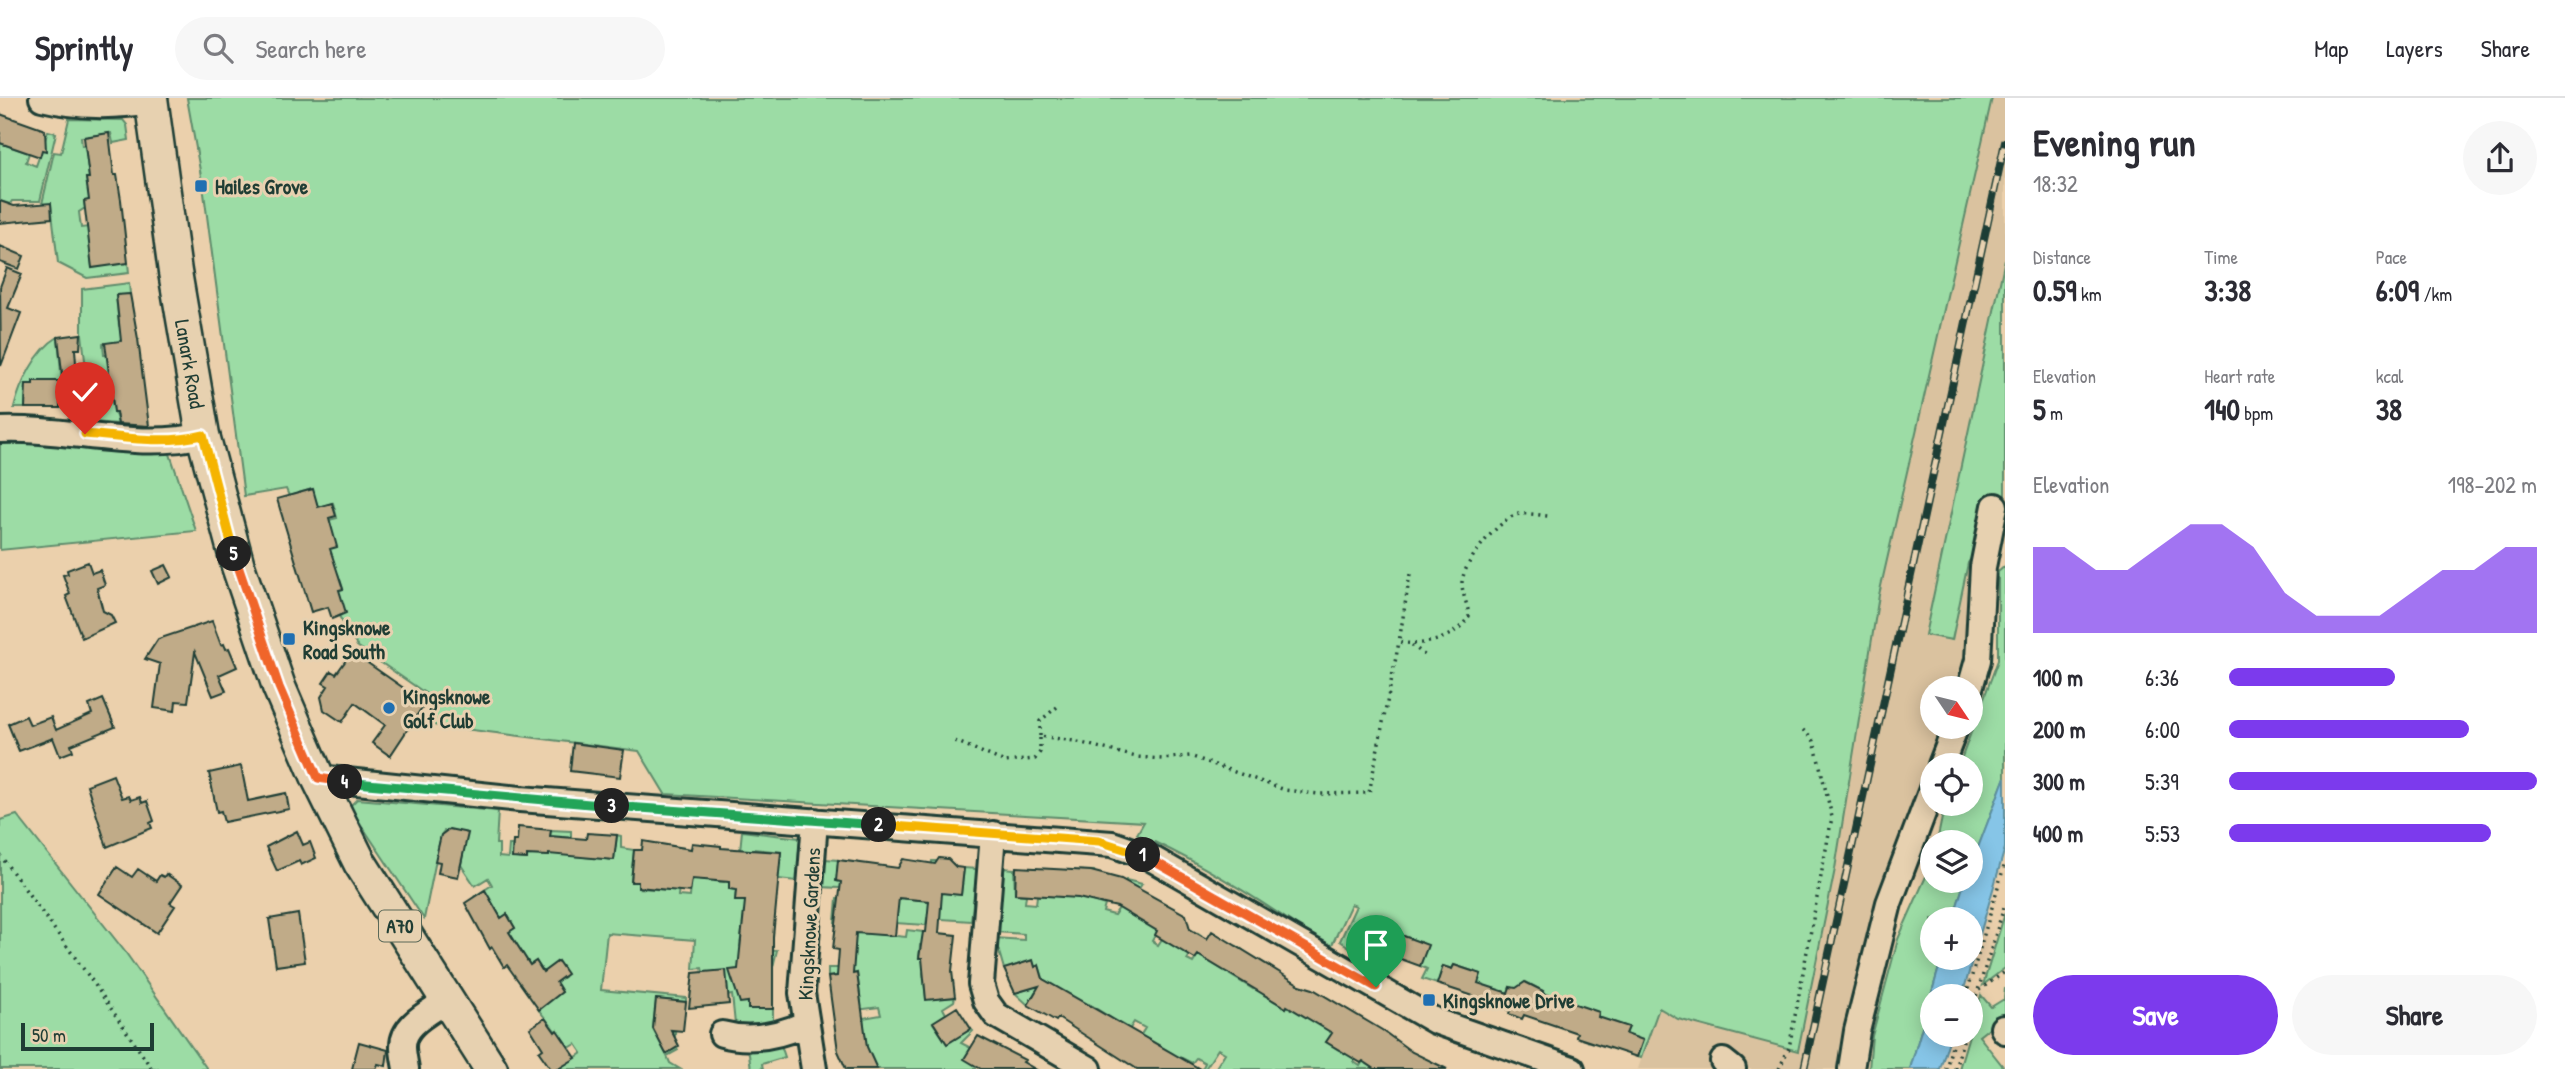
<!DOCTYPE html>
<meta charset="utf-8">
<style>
body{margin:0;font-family:"Patrick Hand",sans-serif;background:#f7f7f7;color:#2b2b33;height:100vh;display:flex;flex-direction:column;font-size:26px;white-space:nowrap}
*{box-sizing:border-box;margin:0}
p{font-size:23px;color:#7c7c81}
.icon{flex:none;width:38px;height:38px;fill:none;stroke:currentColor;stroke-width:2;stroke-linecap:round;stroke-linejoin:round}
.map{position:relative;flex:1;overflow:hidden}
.sheet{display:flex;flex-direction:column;background:#fff;width:560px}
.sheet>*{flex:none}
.needle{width:46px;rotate:125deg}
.tools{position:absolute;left:1920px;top:578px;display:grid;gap:14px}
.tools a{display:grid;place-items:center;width:63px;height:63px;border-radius:50%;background:#fff;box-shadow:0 4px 18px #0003;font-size:35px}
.scale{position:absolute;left:21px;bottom:18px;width:133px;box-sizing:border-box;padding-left:7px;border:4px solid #1f3d34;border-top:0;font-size:19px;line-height:24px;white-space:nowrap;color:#1f3d34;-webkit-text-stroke:5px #e7d1b0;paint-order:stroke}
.pin{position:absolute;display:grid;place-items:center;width:60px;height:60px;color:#fff;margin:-72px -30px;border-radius:50% 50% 50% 0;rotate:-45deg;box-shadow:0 0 7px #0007}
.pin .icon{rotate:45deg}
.km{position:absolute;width:35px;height:35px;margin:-18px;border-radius:50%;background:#222;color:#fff;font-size:19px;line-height:35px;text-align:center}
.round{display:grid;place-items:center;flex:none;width:74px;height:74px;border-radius:37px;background:#f7f7f7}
.head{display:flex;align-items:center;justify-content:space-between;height:119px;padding:0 28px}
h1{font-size:38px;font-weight:700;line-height:52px}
.figures{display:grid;grid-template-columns:repeat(3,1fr);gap:10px;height:119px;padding:7px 28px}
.figures div{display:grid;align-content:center}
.figures b{font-size:30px;font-weight:700}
.figures small{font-size:19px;font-weight:400}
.figures p{font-size:19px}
.chart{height:196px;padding:14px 28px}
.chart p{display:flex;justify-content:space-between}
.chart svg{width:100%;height:126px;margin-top:7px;fill:#7c3aed;opacity:.7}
.cta{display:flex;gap:14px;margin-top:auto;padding:14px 28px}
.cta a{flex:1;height:80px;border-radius:42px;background:#7c3aed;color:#fff;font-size:28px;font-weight:700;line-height:80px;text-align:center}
.cta a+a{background:#f7f7f7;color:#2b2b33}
ul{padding:0 28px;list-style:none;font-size:23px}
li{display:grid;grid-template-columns:112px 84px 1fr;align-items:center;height:52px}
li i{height:18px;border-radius:9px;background:#7c3aed}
header{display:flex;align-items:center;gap:42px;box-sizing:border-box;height:98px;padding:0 35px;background:#fff;border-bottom:2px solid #e1e1e2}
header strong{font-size:33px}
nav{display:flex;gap:38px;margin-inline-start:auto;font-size:24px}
.search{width:490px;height:63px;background:#f7f7f7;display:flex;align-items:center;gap:18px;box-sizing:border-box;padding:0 24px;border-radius:38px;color:#7c7c81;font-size:26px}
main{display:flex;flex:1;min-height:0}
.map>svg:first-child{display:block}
.built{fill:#dac29f}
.green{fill:#9cdca5;stroke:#5e8c6c;stroke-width:2}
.water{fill:#86c5e7;stroke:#5d8f9f;stroke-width:2}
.building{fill:#c0ab88;stroke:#1f3d34;stroke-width:2}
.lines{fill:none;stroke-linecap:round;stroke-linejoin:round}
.minor-casing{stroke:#1f3d34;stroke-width:30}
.major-casing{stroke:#1f3d34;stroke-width:37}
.path{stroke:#1f3d34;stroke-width:3.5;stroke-dasharray:2 5;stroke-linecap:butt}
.minor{stroke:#e7d1b0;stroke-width:24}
.major{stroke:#e7d1b0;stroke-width:32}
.rail-casing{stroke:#1f3d34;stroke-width:8}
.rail{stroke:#e7d1b0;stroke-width:5;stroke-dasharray:16;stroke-linecap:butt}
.split-1-casing{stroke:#fff;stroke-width:14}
.split-2-casing{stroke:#fff;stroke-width:14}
.split-3-casing{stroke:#fff;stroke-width:14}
.split-4-casing{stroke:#fff;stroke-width:14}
.split-5-casing{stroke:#fff;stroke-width:14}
.split-6-casing{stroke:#fff;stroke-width:14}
.split-1{stroke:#f0652b;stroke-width:9}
.split-2{stroke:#f5b400;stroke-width:9}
.split-3{stroke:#22a559;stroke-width:9}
.split-4{stroke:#22a559;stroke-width:9}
.split-5{stroke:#f0652b;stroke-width:9}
.split-6{stroke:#f5b400;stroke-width:9}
.poi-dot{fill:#1f6fb2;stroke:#e7d1b0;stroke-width:2.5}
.labels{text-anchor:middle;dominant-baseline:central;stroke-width:6;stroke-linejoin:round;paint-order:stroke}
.shield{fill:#e7d1b0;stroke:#5b6959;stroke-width:2}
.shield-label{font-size:19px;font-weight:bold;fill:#1f3d34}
.poi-label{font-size:21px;font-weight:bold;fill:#1f3d34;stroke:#e7d1b0;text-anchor:start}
.street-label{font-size:21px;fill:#1f3d34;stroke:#e7d1b0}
</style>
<header>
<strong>Sprintly</strong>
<div class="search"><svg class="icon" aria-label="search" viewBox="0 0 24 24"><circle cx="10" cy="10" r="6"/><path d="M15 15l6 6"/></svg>Search here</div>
<nav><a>Map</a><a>Layers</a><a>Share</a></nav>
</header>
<main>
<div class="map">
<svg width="2005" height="971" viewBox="0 0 2005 971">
<rect width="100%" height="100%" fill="#ebd0ac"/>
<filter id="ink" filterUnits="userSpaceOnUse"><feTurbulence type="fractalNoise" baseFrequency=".0143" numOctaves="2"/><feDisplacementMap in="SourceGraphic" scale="14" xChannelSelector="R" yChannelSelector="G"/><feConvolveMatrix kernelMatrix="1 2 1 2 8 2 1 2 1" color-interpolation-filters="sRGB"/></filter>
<g filter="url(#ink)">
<path class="built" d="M1992,0H2005V311L1976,519L1962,590H1932V628H1947L1878,812L1844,971H1638L1658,910L1678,921L1798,953L1835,771L1879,497Z"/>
<path class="green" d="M187,0H1992L1879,497L1835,771L1798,953L1678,921L1659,910L1641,960L1637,959L1643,942L1626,936L1628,929L1614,924L1611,931L1589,943L1599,914L1537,910L1543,893L1526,884L1521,892L1510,889L1508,895L1502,893L1497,908L1474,898L1481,876L1454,867L1452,871L1443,868L1437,886L1422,881L1427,871L1420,868L1427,847L1402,837L1400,841L1390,838L1379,868L1340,843L1356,808L1351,806L1330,851C1270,808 1205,766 1137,736L1144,724L665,696L639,653L424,626L438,604L357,548L339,518L333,494L343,491L338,476L328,479L329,422L337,420L333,405L318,409L312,391L289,398L286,391L244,398L204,95Z
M69,21L123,22L127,27L129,42L113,45L111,35L81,39L82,48H85L89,80L86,81L88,91L119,87L118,98L84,103L85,110L79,114L81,130L122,125L124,138L89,142L92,169L128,165L129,175L87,180L58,165L51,106H42L54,54L61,55Z
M48,33L56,35L40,103H12L10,106L0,103V45L29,55L26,64L36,68Z
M2005,161V412L1968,465L1952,542L1925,537Z
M129,185L130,196L116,198L119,228L138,241L103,246L104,257H107L122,284L107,286L118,326L92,324L82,236V191Z
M58,239L64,310H60V286L34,283L33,286H26L25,310H14C20,286 36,252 58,239Z
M10,342L126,350L170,356L196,433L0,452V343Z
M2005,468V679L1971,768L1970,744H1937L1945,705H1970V667H1959L1998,562V474Z
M357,701L498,713L496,746H499V759L508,760L509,747H512V754H516V760L527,761V757L548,758L551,732L571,733V740H575L574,758L614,762L617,737L621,738V750L634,752L631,783L638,784V790L670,792L674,749L683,750L678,798L690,799L692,777L715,779V783L724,784L730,777L729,791L736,792L735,802L746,803L740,848L777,852L773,869L748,881V911H773V929H738L735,926L732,897L727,898L703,874L702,870L693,871L695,842L607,835L601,892L686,900V904L656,901L653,930L675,933V941L662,948L666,955L677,950L678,952L667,958L670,965L680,971H558L582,955L576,946L569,950L538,911L562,894L558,887L550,888L564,879L565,874L555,866L543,874L536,863L530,867L509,834L515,830L507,817L501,820L492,805L475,798L492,787L488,780L475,788L461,767L467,735L444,733L441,737L424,821L352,713L351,707Z
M17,717L126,855L207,971H0V722Z
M742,733L800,740L797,783L778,781L781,754L754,751L750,783L737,782Z
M825,761L838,762L837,783L868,786L888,799L920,802L931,781L932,763H937L934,794L961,797L964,770L977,771L971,823L927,820L926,827L879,824L877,836L906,839L907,832L923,834L926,847H920L919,859L953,863V865L927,866L923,875L926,901L955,899L954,903L943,910L946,916L933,925L947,946L971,931L973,933L961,945L971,950L976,971H877L844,965L837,950L866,947L863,920L881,917L879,909L833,915L861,904L857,875L828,879V870H841L857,826L835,824L837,800L855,801L856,791L822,789Z
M1932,765V782H1965L1953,821H1932V859H1942L1910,971H1869L1872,938L1898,841Z
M1003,770L1014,771L1015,796L1026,797L1025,805L1036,806L1037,798H1042L1044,772L1094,773L1089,802L1105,807L1103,814L1114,817L1119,810L1126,782L1142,786L1129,806L1169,812L1152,843L1158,847L1162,841L1186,855L1198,835L1201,837L1187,862L1193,865L1198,857L1223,872L1237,848L1244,853L1230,877L1253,891L1260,878L1264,897L1286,910L1294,897L1344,925L1326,944L1339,952L1374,931L1354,964L1360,968L1366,958L1370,961L1367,966L1375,971H1215L1225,955L1218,951L1205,971H1202L1205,965L1196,960L1192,965L1182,960L1175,971L1166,966L1172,955L1150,942L1136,966L1134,948L1145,930L1134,924L1129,932L1099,939L1111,920L1089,906L1087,909L1079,905L1067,926L1078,902L1035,894L1028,907L1015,895L1041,887L1043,880L1039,868L1035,869L1032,862L1004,871L995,840L1024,842V836L996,834Z
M2005,815V870L1983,887Z
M2005,890V917L1979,938L2005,971H1959L1981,897L1991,909L2004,901Z
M780,944L785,959L762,966L763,971H751L748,949Z"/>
<path class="water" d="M2005,679V750L1962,898H1932V936H1951L1940,971H1910L1942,859H1970V821H1953L1965,782H1970L1971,768Z"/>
<path class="building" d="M0,16L45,32L46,53L42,52L40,59L0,45Z
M109,35L114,77H117L121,102L128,165L92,170L84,103L89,102L86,80H89L84,39Z
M0,103L14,108L51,105L52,120L0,125Z
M0,148L24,158L19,171L0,164Z
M7,170L22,176L8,210L21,215L1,268L0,189Z
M130,196L138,241L149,328L118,326L116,314H114L105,245L121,243L116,197Z
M81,236L80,251H75L79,307L60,306V310H25L26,286H33V283H63L58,239Z
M313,391L318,409L332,405L336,418L329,420L337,449L330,451L343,491L339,492L346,515L332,521L328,509L311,514L277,401Z
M88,464L92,475L100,472L105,487L97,490L103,513L111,517L115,525L82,540L66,498L70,496L63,477L68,476L67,472Z
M166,467L172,479L158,486L152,473Z
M212,523L221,547L224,546L226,551L229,550L237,569L219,577L226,593L213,598L195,554L188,604L176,603L175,613L154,610L160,566L145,561L158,541Z
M352,554L425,605L390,658L372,645L385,627L355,605L342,624L324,612L321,599L328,588L323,585L331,573L336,576Z
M103,601L115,629L71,647L73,653L60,658L53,640L19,653L8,626L26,618L30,627L51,619L56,632L92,616L89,607Z
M573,645L624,652L620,679L570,673Z
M241,668L248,703L286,695L289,711L224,724L221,713L217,714L209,675Z
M113,677L122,700L129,698L131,702L140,699L142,705L147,703L154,723L150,725L152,730L107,749L87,687Z
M518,729L551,732L550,738L586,741L587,735L617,737L614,762L549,756V758L527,757V761L512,760L513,743H517Z
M449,731L468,735L458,779L438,775L440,764L435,763L441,737Z
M297,733L303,747L310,744L316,760L301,767L299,763L277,773L266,749Z
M643,743L691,751L692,745L721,748V750L781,754L773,839V911H748V904L740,905L729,872L738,871L745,803H735L736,792L729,791V784L692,781L690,794L638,789V784H631L634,752H642Z
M939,760L948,761L956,769L964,770L961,797L942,795L939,835L956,837L952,873L955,899L926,902L922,860H919L923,834H926L929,803L899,800L895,838L856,835L853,876L857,875L867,949L877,971H846L838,953L828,879L837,878L839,852L833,851L841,784L836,783L838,762L898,770L903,761L935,766Z
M117,769L132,779L138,771L156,783L160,777L164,779L166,776L182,787L170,805L175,808L157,835L99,796Z
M1016,769L1091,773L1121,781L1186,817L1190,831L1207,841L1212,833L1300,887L1313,891L1382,932L1412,954L1447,971H1375L1363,963L1361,965L1326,944L1332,935L1287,908L1286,910L1198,857L1195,861L1155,837L1157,833L1117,809L1078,800L1015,796Z
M485,792L501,820L507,816L515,830L509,834L530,867L536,863L543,874L558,863L567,876L556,884L562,894L539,912L507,867L504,869L492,849L490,851L465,805Z
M298,816L305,864L276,868L269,821Z
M1390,837L1400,841L1401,837L1428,847L1420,868L1384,855Z
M1033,862L1035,869L1039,867L1043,881L1200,971H1137L1058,920L1056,923L1028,907L1039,888L1015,895L1004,871Z
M1454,867L1481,876L1478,885L1508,895L1510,889L1516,890L1525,884L1543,893L1542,895L1599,914L1598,919L1629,929L1626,936L1643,942L1637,959L1576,939L1577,935L1524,917L1522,921L1509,916L1510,912L1497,908L1498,906L1437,886L1443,868L1452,871Z
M726,872L729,906L689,910L693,875Z
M656,901L686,904L683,933L671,932L679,948L666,956L653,931Z
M957,909L971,931L947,946L933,924Z
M545,920L555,934L557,932L576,960L558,971H551L539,954L543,951L530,930Z
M978,938L1025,962L1023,964L1035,971H981L964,961Z
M359,944L388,952L386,968L378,966L376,971H352Z"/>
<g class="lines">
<g class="minor-casing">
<path id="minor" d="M42,0C80,9 113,9 151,3
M0,332C67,329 137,353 203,337
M1970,590L1978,562L1983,469L1995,408
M1941,667L1956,628
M318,680L520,701L1112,746L1149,759L1435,923L1572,971
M993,736L981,886L986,903L996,917L1089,971
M2003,930L2005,933
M722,936C751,944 778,938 805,926
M1723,963L1733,971
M406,971C405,964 403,956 403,949C402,926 431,914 447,902
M814,971L802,895L815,723
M1851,971L1857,933L1889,805L1932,691"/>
</g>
<g class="major-casing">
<path id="major" d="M151,0L175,174L203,337L238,468L279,589L318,680L360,765L491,971"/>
</g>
<path class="path" d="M1410,476L1399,544C1425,549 1455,541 1469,518C1468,507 1462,496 1462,485C1462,466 1497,424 1515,417C1525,414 1537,417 1548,418
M1412,547L1428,560
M1040,638V623L1057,609
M955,643L1005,664L1035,661L1040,654V638L1074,643L1136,659L1163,661L1190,658L1285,692L1318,696L1369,695L1399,544
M0,757L93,884L152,971
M1979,892L2005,874
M1966,898L2005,765
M1970,918L2005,806
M1779,971L1789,950L1832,719L1814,643L1800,629
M1946,971L1955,936
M1955,971L1965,936"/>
<use href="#minor" class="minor"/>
<use href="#major" class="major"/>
<g class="rail-casing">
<path id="rail" d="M1804,971L2005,44"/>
</g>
<use href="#rail" class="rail"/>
</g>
</g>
<g class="lines" filter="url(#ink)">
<g class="split-1-casing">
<path id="split-1" d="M1143,757L1376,889"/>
</g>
<g class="split-2-casing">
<path id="split-2" d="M879,727L1099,743L1143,757"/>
</g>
<g class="split-3-casing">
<path id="split-3" d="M612,708L879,727"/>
</g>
<g class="split-4-casing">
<path id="split-4" d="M345,684L612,708"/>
</g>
<g class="split-5-casing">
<path id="split-5" d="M234,456L279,589L318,680L345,684"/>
</g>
<g class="split-6-casing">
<path id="split-6" d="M85,336C125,339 163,347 203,337L234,456"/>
</g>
<use href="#split-1" class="split-1"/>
<use href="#split-2" class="split-2"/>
<use href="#split-3" class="split-3"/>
<use href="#split-4" class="split-4"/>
<use href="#split-5" class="split-5"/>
<use href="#split-6" class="split-6"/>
</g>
<g class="poi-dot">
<rect x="194" y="81" width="14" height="14" rx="3.5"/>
<rect x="282" y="534" width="14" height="14" rx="3.5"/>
<circle cx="389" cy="610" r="7"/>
<rect x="1422" y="895" width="14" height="14" rx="3.5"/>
</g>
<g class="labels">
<rect class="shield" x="379" y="812.5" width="42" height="31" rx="5"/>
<g class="shield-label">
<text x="400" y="828">A70</text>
</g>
<g class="poi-label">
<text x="215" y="88">Hailes Grove</text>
<text x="303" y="529">Kingsknowe<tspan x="303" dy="24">Road South</tspan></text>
<text x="403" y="598">Kingsknowe<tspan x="403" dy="24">Golf Club</tspan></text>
<text x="1443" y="902">Kingsknowe Drive</text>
</g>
<g class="street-label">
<text transform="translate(190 266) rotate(80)">Lanark Road</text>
<text transform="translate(809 826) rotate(-87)">Kingsknowe Gardens</text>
</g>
</g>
</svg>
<div class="tools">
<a><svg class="needle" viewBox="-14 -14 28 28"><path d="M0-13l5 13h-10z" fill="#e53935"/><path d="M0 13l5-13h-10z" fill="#7c7c81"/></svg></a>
<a><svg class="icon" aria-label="locate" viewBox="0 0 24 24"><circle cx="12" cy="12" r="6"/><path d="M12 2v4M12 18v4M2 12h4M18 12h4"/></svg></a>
<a><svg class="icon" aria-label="layers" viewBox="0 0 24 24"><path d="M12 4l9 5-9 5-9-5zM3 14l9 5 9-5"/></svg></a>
<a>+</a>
<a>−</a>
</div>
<div class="scale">50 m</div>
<div class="pin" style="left:1376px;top:889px;background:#1e9e55"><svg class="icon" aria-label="arrive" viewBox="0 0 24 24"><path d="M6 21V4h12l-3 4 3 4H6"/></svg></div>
<div class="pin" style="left:85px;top:336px;background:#d93025"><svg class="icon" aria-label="check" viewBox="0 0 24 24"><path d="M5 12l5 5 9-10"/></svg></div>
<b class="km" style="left:1143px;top:757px">1</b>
<b class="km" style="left:879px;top:727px">2</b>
<b class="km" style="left:612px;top:708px">3</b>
<b class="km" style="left:345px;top:684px">4</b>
<b class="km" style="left:234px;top:456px">5</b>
</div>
<section class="sheet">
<div class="head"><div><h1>Evening run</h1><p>18:32</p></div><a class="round"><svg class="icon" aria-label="share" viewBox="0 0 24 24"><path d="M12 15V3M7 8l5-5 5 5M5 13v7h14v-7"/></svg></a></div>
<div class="figures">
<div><p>Distance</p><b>0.59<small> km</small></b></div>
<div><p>Time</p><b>3:38</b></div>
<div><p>Pace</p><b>6:09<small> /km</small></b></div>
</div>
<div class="figures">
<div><p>Elevation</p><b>5<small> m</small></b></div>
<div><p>Heart rate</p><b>140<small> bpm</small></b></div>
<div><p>kcal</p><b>38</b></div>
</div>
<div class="chart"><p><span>Elevation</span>198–202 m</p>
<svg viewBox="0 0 160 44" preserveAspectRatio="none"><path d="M0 44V14L10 14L20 22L30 22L40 14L50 6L60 6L70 14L80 30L90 38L100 38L110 38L120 30L130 22L140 22L150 14L160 14V44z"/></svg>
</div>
<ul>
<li><b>100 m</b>6:36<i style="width:54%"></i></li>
<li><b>200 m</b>6:00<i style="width:78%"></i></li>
<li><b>300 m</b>5:39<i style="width:100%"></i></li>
<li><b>400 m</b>5:53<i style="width:85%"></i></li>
</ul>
<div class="cta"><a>Save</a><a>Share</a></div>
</section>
</main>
